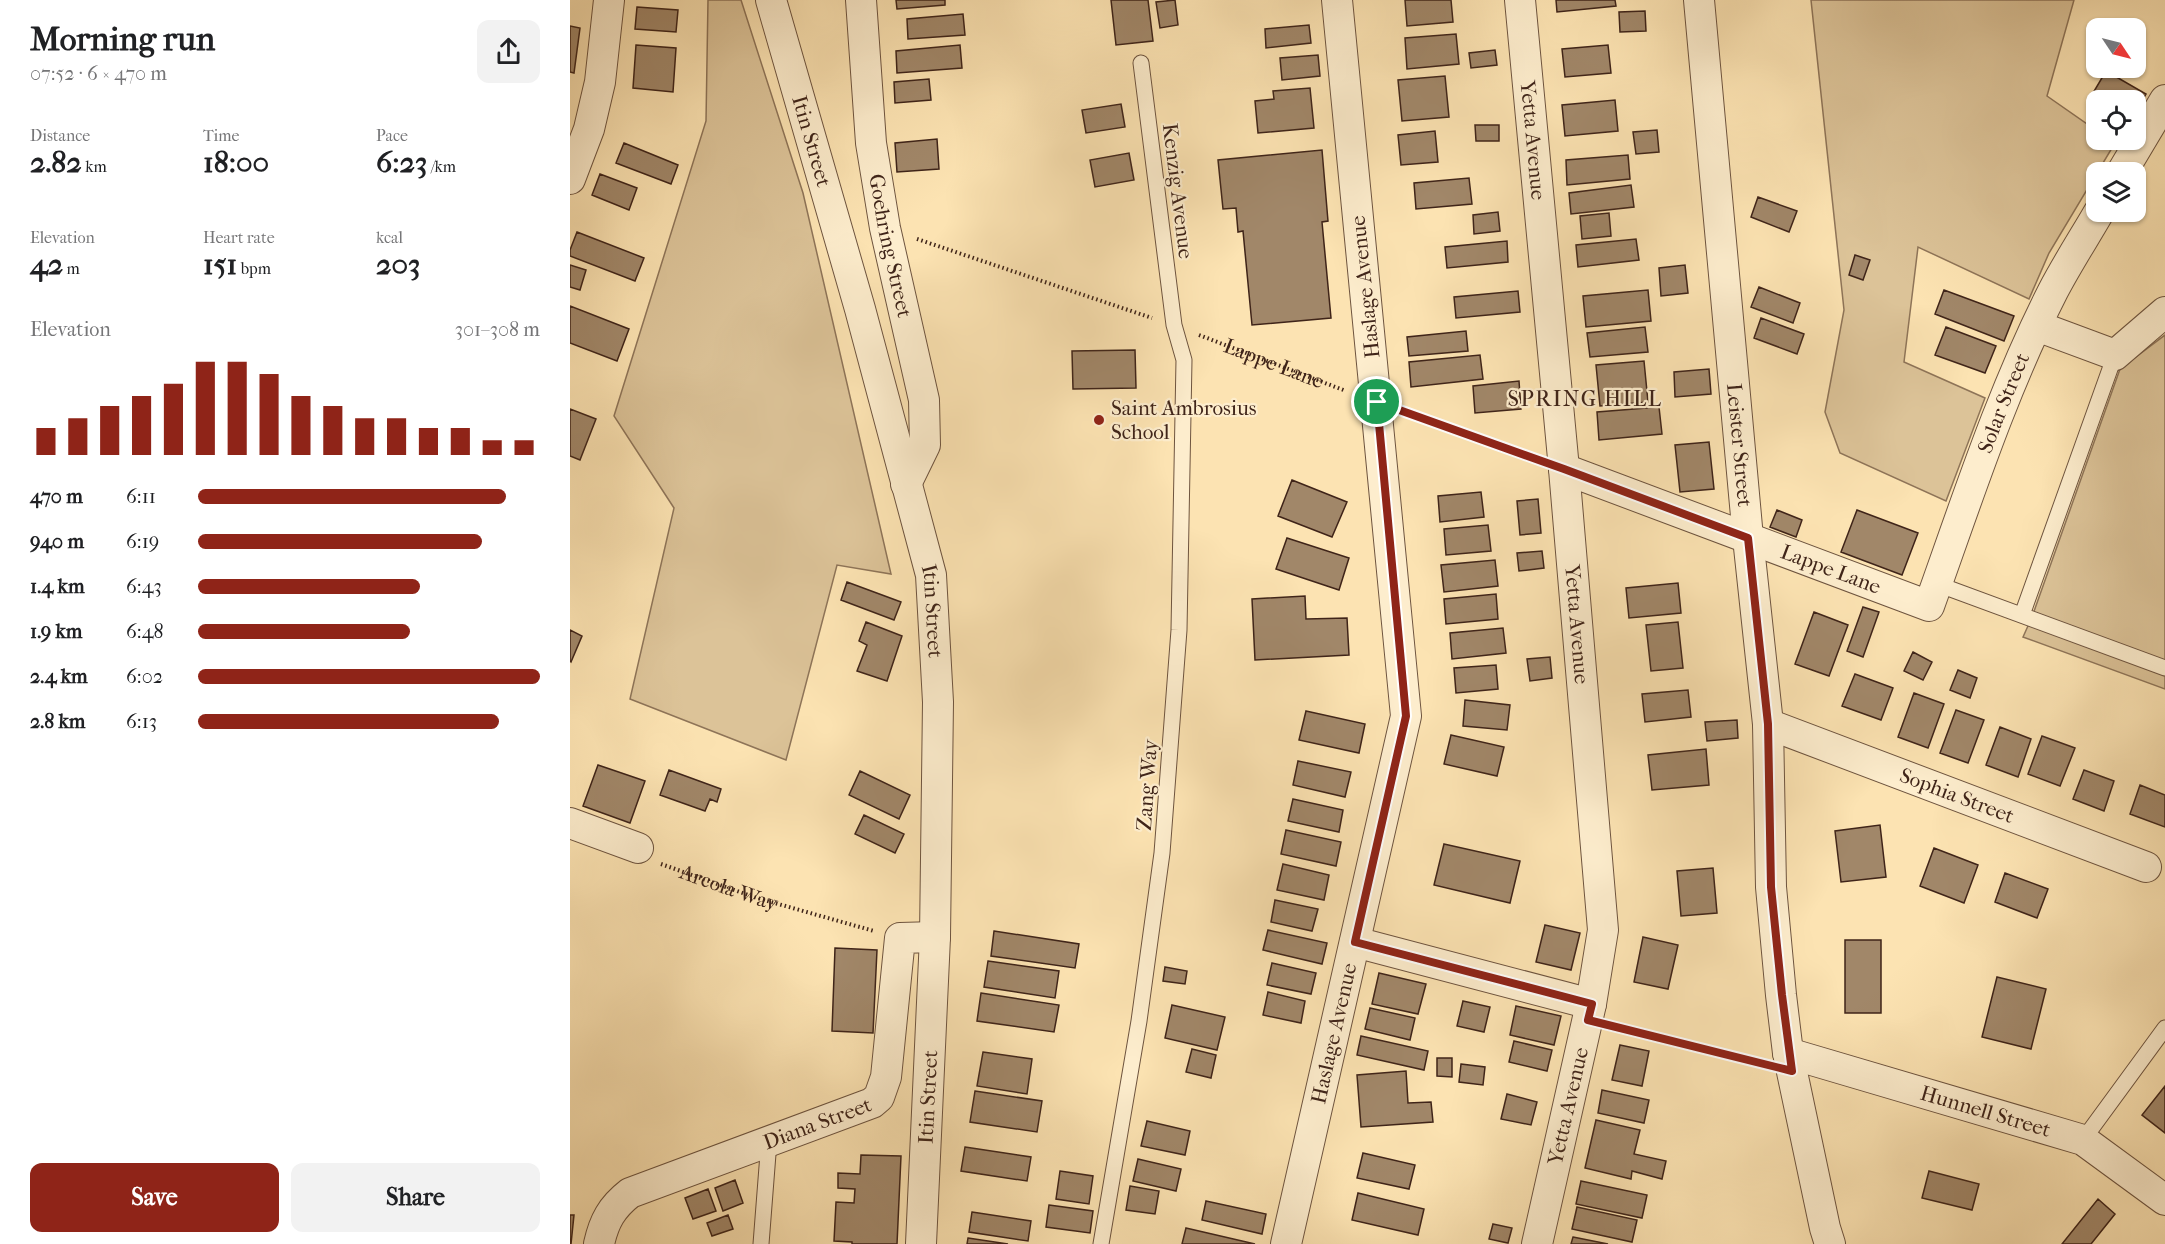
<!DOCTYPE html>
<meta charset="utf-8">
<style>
body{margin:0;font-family:"IM FELL French Canon",serif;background:#f2f2f2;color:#202124;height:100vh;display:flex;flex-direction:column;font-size:22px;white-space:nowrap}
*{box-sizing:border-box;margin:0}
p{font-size:20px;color:#757577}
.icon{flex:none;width:33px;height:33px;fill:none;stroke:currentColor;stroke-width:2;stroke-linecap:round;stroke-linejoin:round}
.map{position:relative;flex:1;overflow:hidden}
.drawer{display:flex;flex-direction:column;background:#fff;width:570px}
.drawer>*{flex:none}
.needle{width:39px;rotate:125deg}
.controls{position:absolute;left:1516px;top:18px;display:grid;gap:12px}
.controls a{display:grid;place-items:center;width:60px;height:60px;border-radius:12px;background:#fff;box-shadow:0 2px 4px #0004;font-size:30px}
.pin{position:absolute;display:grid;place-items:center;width:51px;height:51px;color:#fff;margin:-26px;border:3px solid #fff;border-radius:50%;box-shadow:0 2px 6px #0007}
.round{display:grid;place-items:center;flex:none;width:63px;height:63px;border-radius:12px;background:#f2f2f2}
.head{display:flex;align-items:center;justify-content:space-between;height:102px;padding:0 30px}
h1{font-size:33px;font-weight:800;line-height:45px}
.metrics{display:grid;grid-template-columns:repeat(3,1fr);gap:9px;height:102px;padding:6px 30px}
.metrics div{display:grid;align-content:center}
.metrics b{font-size:30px;font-weight:800}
.metrics small{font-size:16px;font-weight:400}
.metrics p{font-size:16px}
.chart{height:168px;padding:12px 30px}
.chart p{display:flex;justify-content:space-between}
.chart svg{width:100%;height:108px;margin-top:6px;stroke:#8f2418;stroke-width:6}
.cta{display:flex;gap:12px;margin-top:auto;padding:12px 30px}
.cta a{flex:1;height:69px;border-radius:12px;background:#8f2418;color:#fff;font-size:24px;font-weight:800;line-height:69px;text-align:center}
.cta a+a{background:#f2f2f2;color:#202124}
ul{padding:0 30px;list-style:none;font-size:20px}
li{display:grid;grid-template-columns:96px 72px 1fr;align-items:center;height:45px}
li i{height:15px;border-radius:8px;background:#8f2418}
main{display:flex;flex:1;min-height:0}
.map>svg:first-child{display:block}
.green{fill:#dcc398;stroke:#8e7458;stroke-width:1.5}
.building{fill:#a18769;stroke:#3f2419;stroke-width:1.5}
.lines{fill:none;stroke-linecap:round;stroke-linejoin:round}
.lane-casing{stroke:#6e543f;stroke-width:17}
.street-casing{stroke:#6e543f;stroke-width:32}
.path{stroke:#3f2419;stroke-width:4;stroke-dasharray:1.5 3;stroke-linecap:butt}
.lane{stroke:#fdedcd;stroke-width:15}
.street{stroke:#fdedcd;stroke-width:30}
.route-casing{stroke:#fff;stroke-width:12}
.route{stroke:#8f2418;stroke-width:8}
.poi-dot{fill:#8f2418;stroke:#fdedcd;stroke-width:2}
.labels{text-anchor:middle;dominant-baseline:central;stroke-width:4.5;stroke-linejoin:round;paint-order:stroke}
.street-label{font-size:21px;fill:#3f2419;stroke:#fdedcd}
.poi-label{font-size:21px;fill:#3f2419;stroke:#fdedcd;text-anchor:start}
.neighbourhood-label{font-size:22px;letter-spacing:1.5px;fill:#3f2419;stroke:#fdedcd}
</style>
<main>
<section class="drawer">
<div class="head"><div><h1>Morning run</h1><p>07:52 · 6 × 470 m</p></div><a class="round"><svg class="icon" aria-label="share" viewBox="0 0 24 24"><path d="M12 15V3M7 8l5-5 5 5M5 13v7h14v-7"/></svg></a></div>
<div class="metrics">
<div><p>Distance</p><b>2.82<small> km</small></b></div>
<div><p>Time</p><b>18:00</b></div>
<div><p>Pace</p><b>6:23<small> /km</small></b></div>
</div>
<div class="metrics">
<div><p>Elevation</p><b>42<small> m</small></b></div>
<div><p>Heart rate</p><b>151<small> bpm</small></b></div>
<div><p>kcal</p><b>203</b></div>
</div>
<div class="chart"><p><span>Elevation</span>301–308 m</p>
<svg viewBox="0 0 160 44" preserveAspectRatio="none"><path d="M5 44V33M15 44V29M25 44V24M35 44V20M45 44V15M55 44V6M65 44V6M75 44V11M85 44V20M95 44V24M105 44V29M115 44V29M125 44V33M135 44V33M145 44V38M155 44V38"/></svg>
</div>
<ul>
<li><b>470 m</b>6:11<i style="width:90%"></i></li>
<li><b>940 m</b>6:19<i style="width:83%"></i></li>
<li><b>1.4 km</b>6:43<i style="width:65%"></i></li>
<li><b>1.9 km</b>6:48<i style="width:62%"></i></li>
<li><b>2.4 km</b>6:02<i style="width:100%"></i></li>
<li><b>2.8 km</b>6:13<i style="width:88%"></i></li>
</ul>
<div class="cta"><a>Save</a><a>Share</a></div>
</section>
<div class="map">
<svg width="1595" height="1244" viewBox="0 0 1595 1244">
<rect width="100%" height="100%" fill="#fce3b2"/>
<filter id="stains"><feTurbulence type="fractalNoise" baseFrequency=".00333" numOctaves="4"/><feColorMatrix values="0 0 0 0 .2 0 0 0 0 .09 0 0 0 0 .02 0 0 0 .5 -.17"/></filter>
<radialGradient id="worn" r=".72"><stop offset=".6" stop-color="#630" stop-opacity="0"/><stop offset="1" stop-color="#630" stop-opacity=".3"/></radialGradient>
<path class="green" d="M138,0H171L233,193L321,574L267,565L216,760L60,699L104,508L44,416L136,121Z
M1241,0H1504L1477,96L1527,131V140H1540L1545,143L1479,253L1459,299L1348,247L1334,362L1415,398L1376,501L1270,453L1255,412L1274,310Z
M1595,335V689L1453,637L1462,617L1550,369Z"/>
<path class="building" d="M326,0H375V5L327,9Z
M541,0H578L583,41L546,45Z
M605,0L608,25L590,28L586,2Z
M835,0H881L883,22L837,26Z
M986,0H1045L1046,6L987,12Z
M67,7L108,10L106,32L65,29Z
M1075,11L1076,31L1050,32L1049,12Z
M393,14L395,35L338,39L337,19Z
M739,25L741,43L696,48L695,29Z
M0,26L10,28L4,73L0,72Z
M886,34L889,64L837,69L835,38Z
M66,45L106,48L103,92L63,88Z
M390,45L392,68L327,73L326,51Z
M1038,45L1041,73L995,77L992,49Z
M925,50L927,65L901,68L899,53Z
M748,55L750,76L712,80L710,58Z
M1536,71L1576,94L1566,111V100H1536L1523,93Z
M875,76L879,117L832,121L828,80Z
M359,79L361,100L325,103L324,82Z
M740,88L744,128L688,133L685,101L704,99L703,91Z
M1045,100L1048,131L995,136L992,105Z
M551,104L555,127L516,133L512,110Z
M905,125H929V141H906Z
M1087,130L1089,152L1066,154L1063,132Z
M865,131L868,162L831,165L828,135Z
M367,139L369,169L327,172L325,143Z
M54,143L108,165L101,184L46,163Z
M752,150L758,221L752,222L761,318L682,325L673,231L668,232L666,208L653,209L648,160Z
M559,153L564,180L525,187L520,160Z
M1058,155L1060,179L997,185L996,160Z
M30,174L67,188L59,210L22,195Z
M899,178L902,204L846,209L844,183Z
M1061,185L1064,207L1001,214L999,193Z
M1188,197L1227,211L1219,232L1181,217Z
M928,212L930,231L904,234L903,215Z
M1039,213L1041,236L1012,239L1010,216Z
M7,232L74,258L65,281L0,256V250Z
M1066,239L1069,260L1008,267L1006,245Z
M937,241L938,262L877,268L875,247Z
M1285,255L1300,260L1293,280L1279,275Z
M0,265L16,270L10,290L0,287Z
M1115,265L1118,293L1091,296L1089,268Z
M1189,287L1230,303L1223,323L1181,307Z
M1078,290L1081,321L1016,327L1013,296Z
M1374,290L1444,316L1434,341L1365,314Z
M948,291L950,312L886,318L884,297Z
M0,306L59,329L47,361L0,343Z
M1191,318L1234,334L1227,354L1184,338Z
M1075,327L1078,352L1020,357L1017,333Z
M1376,327L1426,346L1415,373L1365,355Z
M896,331L898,351L839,356L837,337Z
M565,350L566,388L503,389L502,351Z
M910,355L913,379L841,387L839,362Z
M1074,361L1078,402L1030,406L1026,365Z
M1139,369L1141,394L1105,397L1104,372Z
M949,381L951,409L905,413L903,386Z
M1089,407L1092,434L1029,440L1027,412Z
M0,409L26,419L10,460L0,456Z
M1139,442L1144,489L1110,492L1105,445Z
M722,480L777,502L762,537L708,516Z
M911,492L914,517L870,522L868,496Z
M968,499L971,533L950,535L947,501Z
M1207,510L1232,520L1226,537L1200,527Z
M1287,510L1348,533L1332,575L1271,552Z
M918,525L921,551L876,555L874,529Z
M717,538L779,558L769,590L706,569Z
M972,551L974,568L949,571L947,553Z
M925,560L928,586L874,592L871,565Z
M277,582L331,602L324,620L271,600Z
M1108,583L1111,613L1059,618L1056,588Z
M926,594L928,619L876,624L874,599Z
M735,596L736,619L777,618L779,655L685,660L682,599Z
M1293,607L1309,612L1293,657L1277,651Z
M1244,612L1278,625L1259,676L1225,664Z
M296,622L332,636L317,681L287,671L297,645L289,641Z
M1108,622L1113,668L1081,671L1076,625Z
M933,628L936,653L882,659L880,633Z
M0,630L12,636L1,662L0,661Z
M1343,652L1362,662L1353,680L1334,671Z
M980,657L982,678L960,681L957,659Z
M926,665L928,689L886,693L884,668Z
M1388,670L1407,678L1400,698L1380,690Z
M1285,674L1323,688L1311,720L1272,706Z
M1118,690L1121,717L1075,722L1072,694Z
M1344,693L1374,704L1358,748L1328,737Z
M895,700L940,705L937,730L893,726Z
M1386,710L1414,720L1398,763L1370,753Z
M736,711L795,724L789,753L729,740Z
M1167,720L1168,738L1137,741L1135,722Z
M1430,727L1461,739L1448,777L1416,765Z
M881,735L934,747L927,776L874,764Z
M1472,736L1505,748L1490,786L1458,774Z
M1136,749L1139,785L1082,790L1078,755Z
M728,761L781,772L775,797L723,785Z
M28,765L75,781L60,823L13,806Z
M99,770L151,789L147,802L140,799L135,811L90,795Z
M1514,770L1544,781L1534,811L1503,799Z
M290,771L340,795L329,819L279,795Z
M1570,785L1595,795V827L1560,814Z
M723,799L773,810L769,832L718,821Z
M294,815L334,834L325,853L285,834Z
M1310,825L1316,877L1271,882L1265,831Z
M716,830L771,842L766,866L711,854Z
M874,844L950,861L940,903L864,885Z
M1364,848L1408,865L1394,903L1350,886Z
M713,864L759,875L754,900L707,890Z
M1143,868L1147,913L1111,916L1107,871Z
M1435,873L1478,889L1467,918L1425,902Z
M705,900L748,909L742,931L701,922Z
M975,925L1010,933L1001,970L966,962Z
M698,930L757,943L752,964L693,950Z
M424,931L509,944L505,968L421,956Z
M1073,937L1108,945L1098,989L1064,982Z
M1275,940H1311V1013H1275Z
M265,948L307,950L303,1033L262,1031Z
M418,961L489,971L485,998L414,987Z
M702,963L746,973L741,994L697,985Z
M595,967L617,971L615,984L593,981Z
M809,973L856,984L848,1014L802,1004Z
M1427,977L1476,989L1461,1049L1412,1037Z
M698,992L735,1001L731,1023L693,1015Z
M411,993L489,1005L484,1032L407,1021Z
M893,1001L920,1007L914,1032L887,1026Z
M602,1005L655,1017L647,1050L595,1038Z
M946,1006L991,1016L984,1045L940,1035Z
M800,1008L845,1018L840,1040L795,1029Z
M791,1036L858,1051L854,1070L787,1055Z
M944,1041L982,1050L977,1071L939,1062Z
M1050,1045L1079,1051L1072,1086L1042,1080Z
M622,1049L646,1055L641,1078L616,1072Z
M413,1052L462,1059L457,1094L407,1086Z
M867,1058H882V1077L867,1076Z
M891,1064L915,1067L913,1085L889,1082Z
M836,1071L838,1103L861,1102L863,1122L791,1127L787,1075Z
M1595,1086V1133L1572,1115Z
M1032,1090L1079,1100L1074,1123L1028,1113Z
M405,1091L472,1101L467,1132L400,1122Z
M937,1094L967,1102L961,1125L931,1119Z
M1026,1120L1070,1130L1064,1154L1096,1161L1092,1179L1062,1171L1061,1179L1015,1168Z
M577,1121L620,1131L615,1155L571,1146Z
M395,1147L461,1157L457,1181L391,1171Z
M793,1153L845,1165L839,1189L787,1178Z
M291,1155L331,1156L327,1244H282V1242L264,1241L266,1202L284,1203L285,1189L268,1188V1173L290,1174Z
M568,1159L611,1169L606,1191L563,1181Z
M490,1171L523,1176L519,1204L486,1199Z
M1359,1171L1409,1184L1402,1210L1352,1198Z
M165,1180L173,1203L153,1211L145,1188Z
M1011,1181L1077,1195L1072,1218L1006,1204Z
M560,1186L589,1191L585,1214L556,1210Z
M138,1189L146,1211L123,1219L115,1198Z
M788,1193L854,1209L848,1235L782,1220Z
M1528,1199L1545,1214L1521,1244H1492Z
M636,1201L696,1214L692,1234L632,1220Z
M479,1205L523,1211L520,1233L476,1227Z
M1007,1207L1067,1220L1062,1242L1002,1229Z
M402,1212L461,1221L458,1241L399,1232Z
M0,1215H4L1,1244H0Z
M158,1215L163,1229L142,1236L137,1223Z
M923,1224L942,1228L938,1243L919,1239Z
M616,1228L685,1244H612Z
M1003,1237L1038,1244H1001Z
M398,1238L438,1244H397Z"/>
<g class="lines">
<g class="lane-casing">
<path id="lane" d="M1367,584L1595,668
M1452,615L1545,355
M1513,1140L1595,1028
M191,1244L199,1141
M531,1244L569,1021L592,853L609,630L614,360L604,325L571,63"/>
</g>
<g class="street-casing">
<g id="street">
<path id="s3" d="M201,0L290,309L361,575L368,702L365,937L351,1244"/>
<path id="s4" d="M291,0L301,143L315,228L354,400L355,445L336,484"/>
<path id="s5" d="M950,0L994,469L1033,930L1021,1004L967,1244"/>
<path id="s6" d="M1129,0L1178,538L1198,724L1201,887L1211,995L1218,1053L1255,1228L1260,1244"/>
<path d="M1552,172L1595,100"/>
<path d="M0,179L19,129L30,82L39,0"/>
<path d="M1467,326L1545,355L1595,312"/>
<path id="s7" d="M994,469L1359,606C1397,500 1432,391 1483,291C1497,264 1514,238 1529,212"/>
<path id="s8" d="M1198,724L1576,867"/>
<path d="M0,823L68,848"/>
<path d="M785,942L1021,1004"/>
<path id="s9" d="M1218,1053L1513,1140L1595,1200"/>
<path id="s10" d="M29,1244C34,1221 42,1207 60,1193L302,1103L309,1097L316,1077L330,938L365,937"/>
<path id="s11" d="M716,1244L836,716L767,0"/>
</g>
</g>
<g class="path">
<path d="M347,239L582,318"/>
<path id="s1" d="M629,335L776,391"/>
<path d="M836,413L965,458"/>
<path id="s2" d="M91,864L187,898L304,931"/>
<path d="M1045,1027L1192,1063"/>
</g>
<use href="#lane" class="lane"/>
<use href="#street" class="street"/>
</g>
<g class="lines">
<g class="route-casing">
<path id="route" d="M807,402L994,469L1178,538L1198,724L1201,887L1212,995L1222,1071L1018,1020L1022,1004L785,942L836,716Z"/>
</g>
<use href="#route" class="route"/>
</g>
<circle class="poi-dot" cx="529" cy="420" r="6"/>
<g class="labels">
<g class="street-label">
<text stroke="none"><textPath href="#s3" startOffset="147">Itin Street</textPath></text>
<text stroke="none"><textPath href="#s5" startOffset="141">Yetta Avenue</textPath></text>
<text transform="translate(608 191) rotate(83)">Kenzig Avenue</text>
<text stroke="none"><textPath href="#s4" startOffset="248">Goehring Street</textPath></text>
<text transform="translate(795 287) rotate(-96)">Haslage Avenue</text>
<text stroke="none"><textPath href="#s1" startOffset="80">Lappe Lane</textPath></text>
<text stroke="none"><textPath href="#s7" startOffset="606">Solar Street</textPath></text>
<text stroke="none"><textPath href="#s6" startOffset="447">Leister Street</textPath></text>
<text stroke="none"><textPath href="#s7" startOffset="285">Lappe Lane</textPath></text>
<text stroke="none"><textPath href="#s3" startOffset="633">Itin Street</textPath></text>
<text stroke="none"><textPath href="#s5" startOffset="627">Yetta Avenue</textPath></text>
<text transform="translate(577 785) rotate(-86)">Zang Way</text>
<text stroke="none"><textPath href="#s8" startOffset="202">Sophia Street</textPath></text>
<text stroke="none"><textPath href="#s2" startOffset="72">Arcola Way</textPath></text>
<text stroke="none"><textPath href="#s11" startOffset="216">Haslage Avenue</textPath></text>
<text transform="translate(358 1097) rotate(-87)">Itin Street</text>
<text transform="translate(998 1106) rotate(-77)">Yetta Avenue</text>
<text stroke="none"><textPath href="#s9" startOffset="206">Hunnell Street</textPath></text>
<text stroke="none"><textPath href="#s10" startOffset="261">Diana Street</textPath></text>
</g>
<g class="poi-label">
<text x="541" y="408">Saint Ambrosius<tspan x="541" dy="24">School</tspan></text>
</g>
<g class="neighbourhood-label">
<text x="1015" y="399">SPRING HILL</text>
</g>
</g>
<rect width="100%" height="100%" filter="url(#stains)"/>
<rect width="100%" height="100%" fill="url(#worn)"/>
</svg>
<div class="controls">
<a><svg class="needle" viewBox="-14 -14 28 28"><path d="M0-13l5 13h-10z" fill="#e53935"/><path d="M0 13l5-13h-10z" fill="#757577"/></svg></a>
<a><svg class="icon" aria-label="locate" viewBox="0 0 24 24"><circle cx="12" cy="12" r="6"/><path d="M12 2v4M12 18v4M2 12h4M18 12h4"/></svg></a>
<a><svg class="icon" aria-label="layers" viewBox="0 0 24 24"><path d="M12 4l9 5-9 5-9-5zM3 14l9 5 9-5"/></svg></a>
</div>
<div class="pin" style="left:807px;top:402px;background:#1e9e55"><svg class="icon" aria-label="arrive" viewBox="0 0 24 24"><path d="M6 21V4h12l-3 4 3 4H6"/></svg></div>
</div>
</main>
